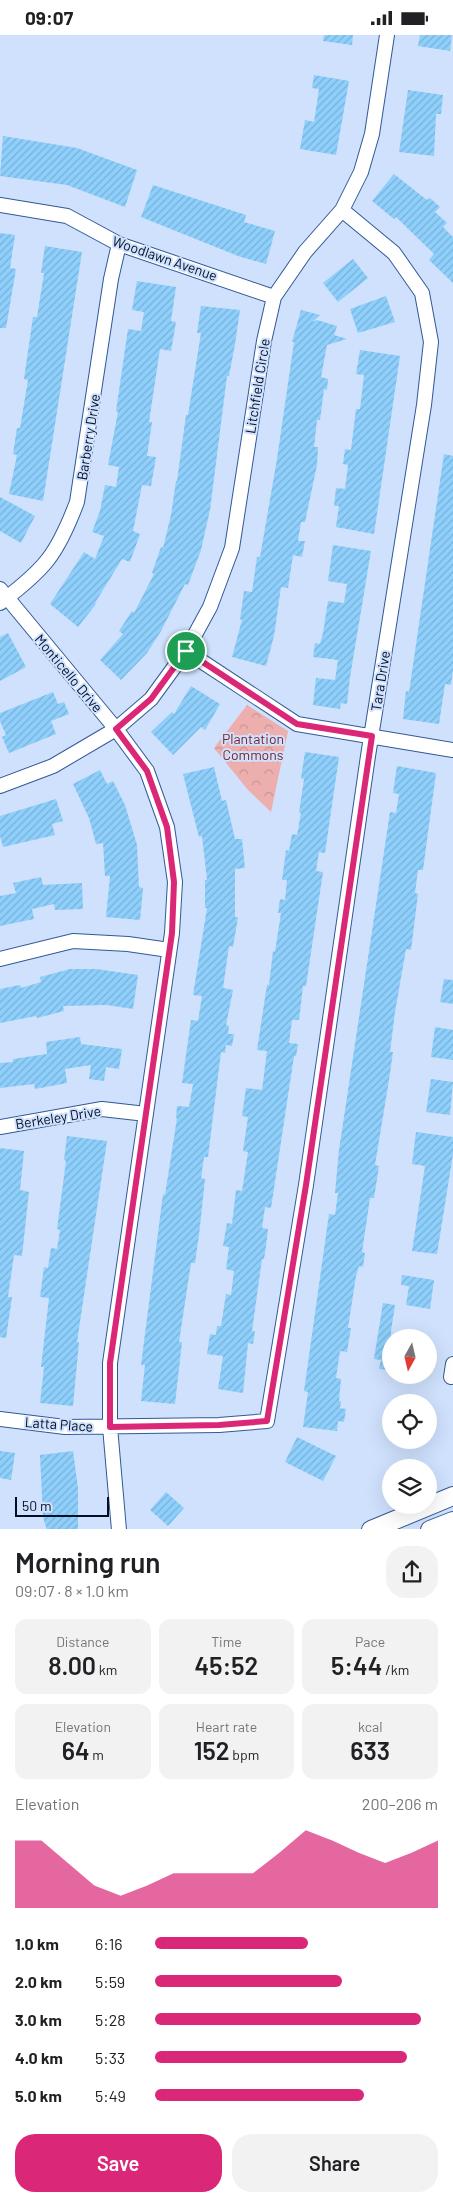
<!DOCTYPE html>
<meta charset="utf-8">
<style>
body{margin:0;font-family:Barlow,sans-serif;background:#f2f2f2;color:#202124;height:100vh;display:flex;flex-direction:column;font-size:19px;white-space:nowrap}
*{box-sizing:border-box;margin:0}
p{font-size:16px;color:#757577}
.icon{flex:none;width:28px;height:28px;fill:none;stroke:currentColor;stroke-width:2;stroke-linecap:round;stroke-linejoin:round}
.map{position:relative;height:1494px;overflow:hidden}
.drawer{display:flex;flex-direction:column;background:#fff;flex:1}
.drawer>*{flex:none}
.needle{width:32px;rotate:188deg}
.fabs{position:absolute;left:382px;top:1294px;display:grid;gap:10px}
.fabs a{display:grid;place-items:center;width:55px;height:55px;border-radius:50%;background:#fff;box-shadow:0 5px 20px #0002;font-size:25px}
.scale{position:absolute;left:15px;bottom:12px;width:94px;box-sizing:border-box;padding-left:5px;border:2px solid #020e26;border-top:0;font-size:14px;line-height:18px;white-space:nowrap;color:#020e26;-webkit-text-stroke:4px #cfe1fd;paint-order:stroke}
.pin{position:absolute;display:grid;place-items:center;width:42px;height:42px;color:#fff;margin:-21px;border:2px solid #fff;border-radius:50%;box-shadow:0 1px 5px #0007}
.round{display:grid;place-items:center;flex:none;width:52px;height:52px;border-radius:20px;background:#f2f2f2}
.overview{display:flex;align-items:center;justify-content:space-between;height:85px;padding:0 15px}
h1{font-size:28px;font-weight:600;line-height:38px}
.figures{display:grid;grid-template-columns:repeat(3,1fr);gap:8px;height:85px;padding:5px 15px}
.figures div{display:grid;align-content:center;border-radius:12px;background:#f2f2f2;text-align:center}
.figures b{font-size:25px;font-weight:600}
.figures small{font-size:14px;font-weight:400}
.figures p{font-size:14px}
.chart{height:140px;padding:10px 15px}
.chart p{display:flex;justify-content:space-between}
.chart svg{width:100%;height:90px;margin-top:5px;fill:#db2777;opacity:.7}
.primary-button{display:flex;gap:10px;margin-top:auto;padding:10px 15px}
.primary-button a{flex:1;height:58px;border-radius:20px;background:#db2777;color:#fff;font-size:20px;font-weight:600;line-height:58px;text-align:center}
.primary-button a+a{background:#f2f2f2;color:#202124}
ul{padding:0 15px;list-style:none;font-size:16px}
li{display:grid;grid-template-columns:80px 60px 1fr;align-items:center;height:38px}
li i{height:12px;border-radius:6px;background:#db2777}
.status{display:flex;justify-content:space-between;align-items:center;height:35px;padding:0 25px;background:#fff;direction:ltr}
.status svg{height:14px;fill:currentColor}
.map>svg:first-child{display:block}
.park{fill:url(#park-crowns)}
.building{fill:url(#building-hatch)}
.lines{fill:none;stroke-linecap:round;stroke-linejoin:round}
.minor-casing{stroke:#325995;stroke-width:16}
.major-casing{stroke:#325995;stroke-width:20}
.minor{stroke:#fff;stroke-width:14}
.major{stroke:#fff;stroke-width:18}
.route-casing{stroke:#fff;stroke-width:10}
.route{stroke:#db2777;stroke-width:6}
.labels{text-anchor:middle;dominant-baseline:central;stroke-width:4;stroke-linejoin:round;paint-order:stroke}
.street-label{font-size:14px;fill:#020e26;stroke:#cfe1fd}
.park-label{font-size:14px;fill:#7a232c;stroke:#cfe1fd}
</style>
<div class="status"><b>09:07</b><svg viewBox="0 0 49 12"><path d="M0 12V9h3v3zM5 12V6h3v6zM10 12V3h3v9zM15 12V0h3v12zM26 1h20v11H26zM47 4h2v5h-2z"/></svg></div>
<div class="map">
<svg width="453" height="1495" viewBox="0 0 453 1495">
<defs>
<pattern id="park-crowns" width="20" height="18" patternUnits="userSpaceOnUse" patternTransform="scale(1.25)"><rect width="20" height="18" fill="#edaeae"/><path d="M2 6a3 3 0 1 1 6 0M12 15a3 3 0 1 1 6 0" fill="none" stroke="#ca9496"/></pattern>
<pattern id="building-hatch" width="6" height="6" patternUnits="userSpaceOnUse" patternTransform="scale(1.25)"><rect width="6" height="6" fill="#8ecffb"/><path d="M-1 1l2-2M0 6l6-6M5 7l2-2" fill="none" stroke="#79b1d7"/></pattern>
</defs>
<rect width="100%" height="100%" fill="#cfe1fd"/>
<path class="park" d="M247,670L288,696L271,777L248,755L214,713Z"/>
<path class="building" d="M324,0H353L352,10L323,6Z
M420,0H452L450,16L418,11Z
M314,40L349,46L336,120L300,114L305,85L314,87L319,54L312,53Z
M408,55L443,60L441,79H436L434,121L399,117Z
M3,101L77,113L137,135L125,172L67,150L0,141Z
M394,139L427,165L430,163L440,172L435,177L447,188L443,192L453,202V248L429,225L434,219L396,182L394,184L372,166Z
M153,150L246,180L244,187L275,196L266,229L238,221L141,182Z
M0,198L15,200L10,233L16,234L6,293H0Z
M45,211L82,217L43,466L9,459L17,420L13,419L17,393H20L28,345L24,344L33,282H37L44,238H41Z
M353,224L368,243L338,267L323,248Z
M137,246L176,252L171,286L176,287L171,316L160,314L149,387H152L147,421L156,422L151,451L142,450L133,496L140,499L130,527L122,524L95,568L96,569L78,592L50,569L84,517L95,524L104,501L92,497L100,476L105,450L116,452L119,432L108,430L118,377L116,376L128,294L141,296L144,277L132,275Z
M386,261L395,287L358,298L350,274Z
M201,271L240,275L235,309L229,341H227L210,475L201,515L188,550L185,549L161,596L147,618L121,645L100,625L123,599L119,596L132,576L134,578L154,539L152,538L161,512L163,513L171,480L176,446H177L186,380H188L201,298H197Z
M301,275L320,280L312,287L317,285L337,291L334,300L347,304L327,310L321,342L328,344L327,355L324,354L320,385H317L314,412H318L317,430L305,487H301L298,506H305L302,522L293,520L288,553L281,552L274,601L266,631L232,622L242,585L240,584L244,556L252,557L257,522H260L277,424L294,307H292Z
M360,315L400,321L374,499L336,492L339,471H334L336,453L345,454L348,430L343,429L345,414L351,415L356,374H360L364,340L356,339Z
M444,419L453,421V635L451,650L445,649L439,689L403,684L406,656L409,657Z
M0,462L35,481L21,508L0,496Z
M333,510L371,516L350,642L347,669L341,668L340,674L313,670L316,643L335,645L338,625L313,622L315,608L320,609L323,598L328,566L344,568L347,549L328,546Z
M8,598L26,632L0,646V602Z
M191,651L220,669L205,695L201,692L173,720L151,697L172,677L174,679Z
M53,657L58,669L64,667L69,679L51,686L56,699L9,718L2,702L6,700L0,686V678Z
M305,717L339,722L325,818L319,817L316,836L323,837L306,951H303L299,985H292L289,1008L298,1009L296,1021H294L271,1173L265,1172L262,1193L268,1194L266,1211L264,1224H262L252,1296H255L253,1309L248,1308L243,1358L218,1354L223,1321L207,1319L210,1299L216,1300L217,1291H221L226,1259L231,1260L234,1236L226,1234L229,1212L223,1211L227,1188L232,1189L236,1155L242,1156L248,1117L243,1116L248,1082L242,1081L246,1053L262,1055L267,1016L257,1015L267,950H269L273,916L275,917L281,878H278L280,864L285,865L287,845H282L286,815L289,816L292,799L297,800L301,778H299L304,744L301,743Z
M397,731L436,738L423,835H418L415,858L418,859L411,915L406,914L395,977L390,1017H393L389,1045L375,1130L379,1131L374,1163H370L362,1217L365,1218L363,1232L359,1231L356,1241L348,1293H351L347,1317L340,1316L336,1343L341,1344L339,1366H341L340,1373L346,1374L344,1387L338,1386L337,1396L303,1392L308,1357L304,1356L329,1179L335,1180L338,1158H335L339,1115L390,777L396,778L399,759L393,758Z
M214,732L222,766L226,765L235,804H242L245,833L235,834V882H238L233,912L229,911L223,953L233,955L226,990L229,991L228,999H234L232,1011L226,1010L225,1018L221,1017L208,1122H204L201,1143L205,1144L199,1200L195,1228H191L179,1307H182L175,1369L141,1366L145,1330H141L163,1159L165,1160L177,1083H176L177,1071L189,1072L193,1049L182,1048L191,985L198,986L202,961L193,960L207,873H205V845H207L202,801L199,802L183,739Z
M100,735L107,749L113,746L125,770L137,810L139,852L143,853L140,885L106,882L110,841H105L103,808L96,809L89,783L73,749Z
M56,764L63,786L52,789L55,800L3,812L0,801V781Z
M41,842L43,850L82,848L83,874L55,875L54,869L32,874L34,884L0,891V861L16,858L13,848Z
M70,934H96L138,940L133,974L107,970L63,971L64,976L37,983L36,981L0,988V954L20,950L21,953L41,947L40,942Z
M444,944L453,945V969L440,967Z
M435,992L453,995V1025L431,1022Z
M80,1002L81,1009L122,1014L119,1034L106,1032L104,1046L89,1044L91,1030L65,1034L67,1048L35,1054L34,1049L0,1053V1028L13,1027V1024L47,1019L46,1007Z
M431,1044L453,1047L450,1080L426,1077Z
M416,1097L453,1102V1119L437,1219L412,1216L425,1131L412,1129Z
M67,1101L107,1106L77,1307H79L73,1371L40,1368L44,1332H41L49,1263L40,1262L44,1232L48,1233L51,1213L57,1214L60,1195L57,1194L66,1126L64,1125Z
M0,1113L24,1116L20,1155L29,1157L22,1221L14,1220L8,1262H12L6,1303L0,1302Z
M402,1240L434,1245L430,1274L406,1270L409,1251L401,1250Z
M383,1268L395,1270L391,1296V1335L379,1334L381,1325L374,1324Z
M297,1402L336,1421L323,1446L285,1427Z
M0,1416L15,1418L11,1445L0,1443Z
M73,1416L78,1453V1495H47L43,1482L40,1420Z
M166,1457L184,1473L168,1491L150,1475Z"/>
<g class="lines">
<g class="minor-casing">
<path id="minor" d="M0,170L67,181L119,209L274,262
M0,554L116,694L147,736L167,792L175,847L172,898L110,1328V1392L119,1495
M0,568C45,534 57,520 77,467L111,244L119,209
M186,616L297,689L453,715
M0,751L53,731L116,694L151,664L186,616L210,572L232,513L264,306L274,262L305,217L342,175L361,137L372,99L387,0
M0,924L73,906L128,909L169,915
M0,1092L102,1074L146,1079
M451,1342L453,1329
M0,1384L65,1392L219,1390L267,1386L306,1150L368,721L424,370L431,307L422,258L394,218L342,175"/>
</g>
<g class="major-casing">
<path id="major" d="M371,1495L453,1461
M430,1495L453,1486"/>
</g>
<use href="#minor" class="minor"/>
<use href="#major" class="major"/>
</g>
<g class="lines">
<g class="route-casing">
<path id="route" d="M186,616L297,689L372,701L306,1150L267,1386L219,1390L110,1392V1328L172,898L174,847L167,792L147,736L116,694L151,664Z"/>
</g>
<use href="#route" class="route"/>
</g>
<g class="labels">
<g class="street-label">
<text transform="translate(165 223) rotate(19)">Woodlawn Avenue</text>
<text transform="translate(257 351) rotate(-81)">Litchfield Circle</text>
<text transform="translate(88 402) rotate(-81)">Barberry Drive</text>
<text transform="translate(69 638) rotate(50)">Monticello Drive</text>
<text transform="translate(380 646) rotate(-81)">Tara Drive</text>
<text transform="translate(58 1082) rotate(-9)">Berkeley Drive</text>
<text transform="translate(59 1389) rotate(4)">Latta Place</text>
</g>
<g class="park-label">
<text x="253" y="703">Plantation<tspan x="253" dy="16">Commons</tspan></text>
</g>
</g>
</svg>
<div class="fabs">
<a><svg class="needle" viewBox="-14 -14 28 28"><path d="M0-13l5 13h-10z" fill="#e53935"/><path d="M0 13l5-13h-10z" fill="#757577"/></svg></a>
<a><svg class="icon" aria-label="locate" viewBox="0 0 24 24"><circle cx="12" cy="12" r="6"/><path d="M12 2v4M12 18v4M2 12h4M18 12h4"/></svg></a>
<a><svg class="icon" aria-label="layers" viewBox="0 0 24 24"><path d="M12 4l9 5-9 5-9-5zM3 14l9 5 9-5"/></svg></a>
</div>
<div class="scale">50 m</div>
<div class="pin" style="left:186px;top:616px;background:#1e9e55"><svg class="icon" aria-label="arrive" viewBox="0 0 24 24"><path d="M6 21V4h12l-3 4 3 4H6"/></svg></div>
</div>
<section class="drawer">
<div class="overview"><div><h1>Morning run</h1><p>09:07 · 8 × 1.0 km</p></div><a class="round"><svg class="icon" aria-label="share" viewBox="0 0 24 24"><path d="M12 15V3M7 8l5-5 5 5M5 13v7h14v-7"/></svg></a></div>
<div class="figures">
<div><p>Distance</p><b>8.00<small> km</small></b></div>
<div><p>Time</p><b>45:52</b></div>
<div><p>Pace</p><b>5:44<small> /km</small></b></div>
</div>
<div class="figures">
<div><p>Elevation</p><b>64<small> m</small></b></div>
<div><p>Heart rate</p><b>152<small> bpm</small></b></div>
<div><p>kcal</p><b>633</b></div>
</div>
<div class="chart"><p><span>Elevation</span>200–206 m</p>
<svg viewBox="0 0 160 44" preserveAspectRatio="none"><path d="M0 44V11L10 11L20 22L30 33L40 38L50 33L60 27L70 27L80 27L90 27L100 17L110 6L120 11L130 17L140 22L150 17L160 11V44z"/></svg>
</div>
<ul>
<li><b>1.0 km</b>6:16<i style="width:54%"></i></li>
<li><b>2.0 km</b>5:59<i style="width:66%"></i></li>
<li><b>3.0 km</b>5:28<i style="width:94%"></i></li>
<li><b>4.0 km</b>5:33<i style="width:89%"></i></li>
<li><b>5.0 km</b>5:49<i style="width:74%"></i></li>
</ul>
<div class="primary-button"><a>Save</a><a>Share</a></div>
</section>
